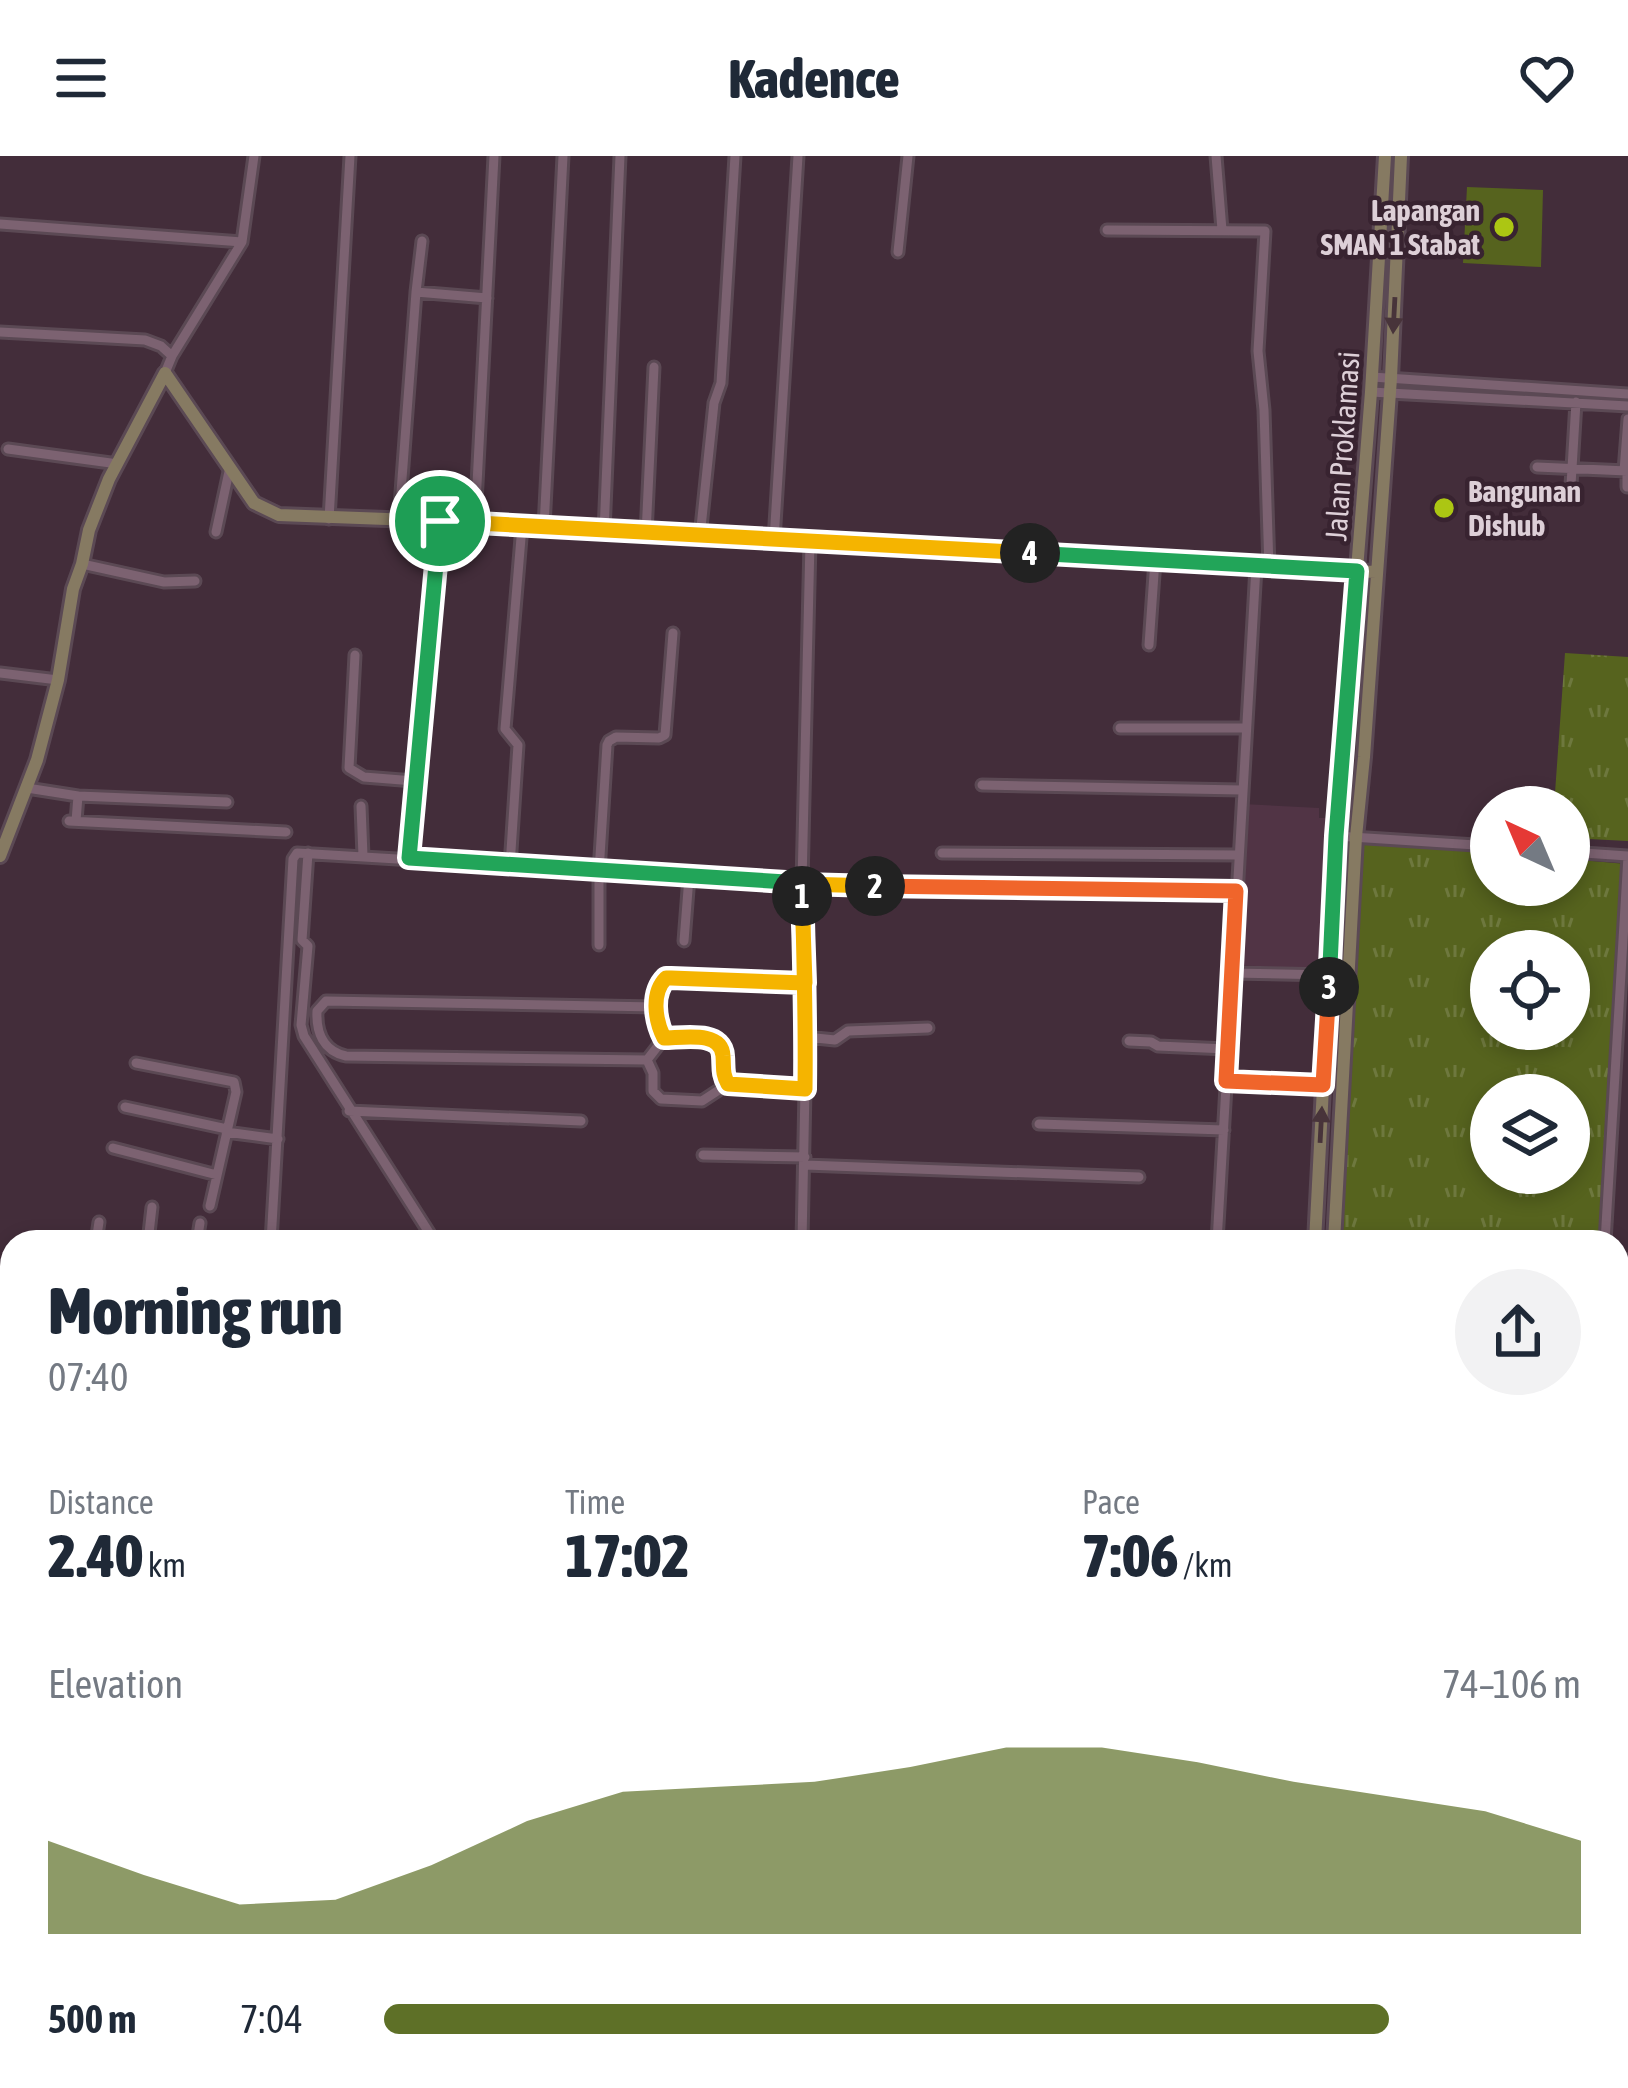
<!DOCTYPE html>
<meta charset="utf-8">
<style>
body{margin:0;font-family:"Asap Condensed",sans-serif;background:#f2f2f3;color:#1f2937;height:100vh;display:flex;flex-direction:column;font-size:45px;white-space:nowrap}
*{box-sizing:border-box;margin:0}
p{font-size:39px;color:#747a83}
.icon{flex:none;width:66px;height:66px;fill:none;stroke:currentColor;stroke-width:2;stroke-linecap:round;stroke-linejoin:round}
.map{position:relative;flex:1;overflow:hidden}
.side{position:absolute;left:0px;top:1074px;width:1629px;height:858px;display:flex;flex-direction:column;background:#fff;border-radius:36px 36px 0 0;box-shadow:0 6px 18px #0003}
.side>*{flex:none}
.needle{width:78px;rotate:316deg}
.controls{position:absolute;left:1470px;top:630px;display:grid;gap:24px}
.controls a{display:grid;place-items:center;width:120px;height:120px;border-radius:50%;background:#fff;box-shadow:0 6px 18px #0003;font-size:60px}
.pin{position:absolute;display:grid;place-items:center;width:102px;height:102px;color:#fff;margin:-51px;border:6px solid #fff;border-radius:50%;box-shadow:0 3px 12px #0007}
.km{position:absolute;width:60px;height:60px;margin:-30px;border-radius:50%;background:#222;color:#fff;font-size:33px;line-height:60px;text-align:center}
.round{display:grid;place-items:center;flex:none;width:126px;height:126px;border-radius:63px;background:#f2f2f3}
.head{display:flex;align-items:center;justify-content:space-between;height:204px;padding:0 48px}
h1{font-size:66px;font-weight:800;line-height:90px}
.metrics{display:grid;grid-template-columns:repeat(3,1fr);gap:18px;height:204px;padding:12px 48px}
.metrics div{display:grid;align-content:center}
.metrics b{font-size:60px;font-weight:800}
.metrics small{font-size:33px;font-weight:400}
.metrics p{font-size:33px}
.chart{height:336px;padding:24px 48px}
.chart p{display:flex;justify-content:space-between}
.chart svg{width:100%;height:216px;margin-top:12px;fill:#5e7027;opacity:.7}
ul{padding:0 48px;list-style:none;font-size:39px}
li{display:grid;grid-template-columns:192px 144px 1fr;align-items:center;height:90px}
li i{height:30px;border-radius:15px;background:#5e7027}
header{display:flex;justify-content:space-between;align-items:center;height:156px;padding:0 48px;background:#fff;font-size:54px;font-weight:800}
.map>svg:first-child{display:block}
.built{fill:#513445}
.park{fill:url(#park-tufts);fill-rule:evenodd}
.pitch{fill:#56631e}
.lines{fill:none;stroke-linecap:round;stroke-linejoin:round}
.street-casing{stroke:#5b4954;stroke-width:15}
.secondary-casing{stroke:#5b4954;stroke-width:18}
.street{stroke:#7c6271;stroke-width:9}
.secondary{stroke:#867a62;stroke-width:12}
.oneway{fill:#48343a}
.split-1-casing{stroke:#fff;stroke-width:24}
.split-2-casing{stroke:#fff;stroke-width:24}
.split-3-casing{stroke:#fff;stroke-width:24}
.split-4-casing{stroke:#fff;stroke-width:24}
.split-5-casing{stroke:#fff;stroke-width:24}
.split-1{stroke:#22a559;stroke-width:15}
.split-2{stroke:#f5b400;stroke-width:15}
.split-3{stroke:#f0652b;stroke-width:15}
.split-4{stroke:#22a559;stroke-width:15}
.split-5{stroke:#f5b400;stroke-width:15}
.poi-dot{fill:#acc613;stroke:#382330;stroke-width:4.5}
.labels{text-anchor:middle;dominant-baseline:central;stroke-width:9;stroke-linejoin:round;paint-order:stroke}
.poi-label{font-size:30px;font-weight:bold;fill:#ddcfd7;stroke:#382330;text-anchor:end}
.street-label{font-size:30px;fill:#ddcfd7;stroke:#382330}
</style>
<header><svg class="icon" aria-label="menu" viewBox="0 0 24 24"><path d="M4 6h16M4 12h16M4 18h16"/></svg>Kadence<svg class="icon" aria-label="heart" viewBox="0 0 24 24"><path d="M12 20l-8-8c-3-5 5-10 8-4 3-6 11-1 8 4z"/></svg></header>
<div class="map">
<svg width="1628" height="1932" viewBox="0 0 1628 1932">
<defs>
<pattern id="park-tufts" width="24" height="20" patternUnits="userSpaceOnUse" patternTransform="scale(3)"><rect width="24" height="20" fill="#56631e"/><path d="M3 7l-1-3M5 7V3M7 7l1-3M15 17l-1-3M17 17v-4M19 17l1-3" fill="none" stroke="#6e783e"/></pattern>
</defs>
<rect width="100%" height="100%" fill="#432d3a"/>
<path class="built" d="M1243,648L1319,652V662H1328L1320,813L1235,809Z"/>
<path class="park" d="M1565,497L1628,501V685L1569,682V651H1554Z
M1357,687L1491,697V729H1569V703L1626,708L1602,1086H1406L1336,1081ZM1491,795H1569V873H1491ZM1491,939H1569V1017H1491Z"/>
<path class="pitch" d="M1467,31L1543,34L1541,111L1463,107Z"/>
<g class="lines">
<g class="street-casing">
<path id="street" d="M1216,0L1222,74
M0,68L242,86
M1107,74L1265,75L1258,195L1264,254L1269,412
M898,96L908,0
M416,136L487,142
M0,176L145,184L161,190L172,200
M165,217L172,200L242,86L254,0
M1372,221L1628,238
M1371,236L1628,250
M8,293L118,308
M1537,311L1627,315V331
M1624,315L1628,263
M1571,329L1576,246
M329,363L350,0
M399,363L416,136L422,85
M475,367L494,0
M544,371L563,0
M216,376L230,311
M604,376L620,0
M646,378L654,211
M700,381L714,247L721,227L735,0
M774,384L798,0
M82,408L164,426L195,425
M1149,489L1155,404
M355,499L349,612L364,621L414,625
M0,517L58,524
M1120,572H1245
M982,629L1241,634
M27,632L78,640L76,665
M78,640L227,646
M361,650L363,700
M69,665L286,676
M1336,680L1491,690
M1569,696L1628,700
M308,697L302,784L308,790L301,869L304,880L435,1086
M942,697L1238,699
M409,702L440,365
M510,710L518,589L505,573L522,370
M802,728L1236,735
M684,785L689,721
M599,789V716L607,589L609,585L616,581L659,582L665,579L673,477
M1232,817L1330,819
M805,827L666,822C651,837 655,864 664,882L647,904L653,917V935L661,943L702,945L728,928L805,933
M806,881L835,884L848,875L928,872
M664,882C682,882 722,874 723,900C724,912 722,917 728,928
M1129,885L1151,886L1158,890L1227,893
M647,904L346,900C323,895 316,876 317,855L326,845L656,851
M136,907L234,926L236,936L210,1050
M1226,925L1323,929
M125,951L227,973
M349,955L581,965
M1039,968L1224,974
M226,976L278,983
M113,992L217,1019
M703,999L805,1001
M805,1009L1139,1021
M1315,1084L1373,1086
M96,1086L99,1066
M148,1086L152,1051
M197,1086L200,1067
M271,1086L293,703L297,697L802,727
M802,1086L806,881L802,727L810,386
M1217,1086L1256,411
M1605,1086L1628,700
M1617,1104H1628
M10,1506H12
M262,1932V1920
M506,1932L507,1920
M762,1932L763,1920
M1132,1932V1920
M1557,1932L1558,1920"/>
</g>
<g class="secondary-casing">
<path id="secondary" d="M0,700L37,604L58,524L73,433L82,408L89,374L109,323L165,217L254,347L279,359L440,365L1269,412L1376,416
M1315,1086L1336,680L1371,236L1385,0
M1334,1086L1356,681L1364,601L1391,222L1401,0
M0,1281H12
M1279,1932V1920
M1293,1932L1294,1920"/>
</g>
<use href="#street" class="street"/>
<use href="#secondary" class="secondary"/>
</g>
<defs><path id="oneway-solid" d="M-6-.8H1V-3.2L6.5 0L1 3.2V.8H-6Z" transform="scale(3)"/></defs>
<g class="oneway">
<use href="#oneway-solid" transform="translate(1394 159) rotate(93)"/>
<use href="#oneway-solid" transform="translate(1321 969) rotate(-87)"/>
</g>
<g class="lines">
<g class="split-1-casing">
<path id="split-1" d="M440,365L409,702L802,727V740"/>
</g>
<g class="split-2-casing">
<path id="split-2" d="M802,740L805,827L671,822H666C651,837 655,864 664,882C682,882 722,874 723,900C724,912 722,917 728,928L805,933C806,865 804,797 802,728L875,730"/>
</g>
<g class="split-3-casing">
<path id="split-3" d="M875,730L1236,735L1226,925L1323,929L1329,831"/>
</g>
<g class="split-4-casing">
<path id="split-4" d="M1030,397L1357,415L1336,680L1329,831"/>
</g>
<g class="split-5-casing">
<path id="split-5" d="M440,365L1030,397"/>
</g>
<use href="#split-1" class="split-1"/>
<use href="#split-2" class="split-2"/>
<use href="#split-3" class="split-3"/>
<use href="#split-4" class="split-4"/>
<use href="#split-5" class="split-5"/>
</g>
<g class="poi-dot">
<circle cx="1504" cy="71" r="12"/>
<circle cx="1444" cy="352" r="12"/>
</g>
<g class="labels">
<g class="poi-label">
<text x="1480" y="54">Lapangan<tspan x="1480" dy="34">SMAN 1 Stabat</tspan></text>
<text x="1468" y="335" text-anchor="start">Bangunan<tspan x="1468" dy="34">Dishub</tspan></text>
</g>
<g class="street-label">
<text transform="translate(1342 290) rotate(-86)">Jalan Proklamasi</text>
</g>
</g>
</svg>
<div class="controls">
<a><svg class="needle" viewBox="-14 -14 28 28"><path d="M0-13l5 13h-10z" fill="#e53935"/><path d="M0 13l5-13h-10z" fill="#747a83"/></svg></a>
<a><svg class="icon" aria-label="locate" viewBox="0 0 24 24"><circle cx="12" cy="12" r="6"/><path d="M12 2v4M12 18v4M2 12h4M18 12h4"/></svg></a>
<a><svg class="icon" aria-label="layers" viewBox="0 0 24 24"><path d="M12 4l9 5-9 5-9-5zM3 14l9 5 9-5"/></svg></a>
</div>
<div class="pin" style="left:440px;top:365px;background:#1e9e55"><svg class="icon" aria-label="arrive" viewBox="0 0 24 24"><path d="M6 21V4h12l-3 4 3 4H6"/></svg></div>
<b class="km" style="left:802px;top:740px">1</b>
<b class="km" style="left:875px;top:730px">2</b>
<b class="km" style="left:1329px;top:831px">3</b>
<b class="km" style="left:1030px;top:397px">4</b>
<section class="side">
<div class="head"><div><h1>Morning run</h1><p>07:40</p></div><a class="round"><svg class="icon" aria-label="share" viewBox="0 0 24 24"><path d="M12 15V3M7 8l5-5 5 5M5 13v7h14v-7"/></svg></a></div>
<div class="metrics">
<div><p>Distance</p><b>2.40<small> km</small></b></div>
<div><p>Time</p><b>17:02</b></div>
<div><p>Pace</p><b>7:06<small> /km</small></b></div>
</div>
<div class="chart"><p><span>Elevation</span>74–106 m</p>
<svg viewBox="0 0 160 44" preserveAspectRatio="none"><path d="M0 44V25L10 32L20 38L30 37L40 30L50 21L60 15L70 14L80 13L90 10L100 6L110 6L120 9L130 13L140 16L150 19L160 25V44z"/></svg>
</div>
<ul>
<li><b>500 m</b>7:04<i style="width:84%"></i></li>
</ul>
</section>
</div>
